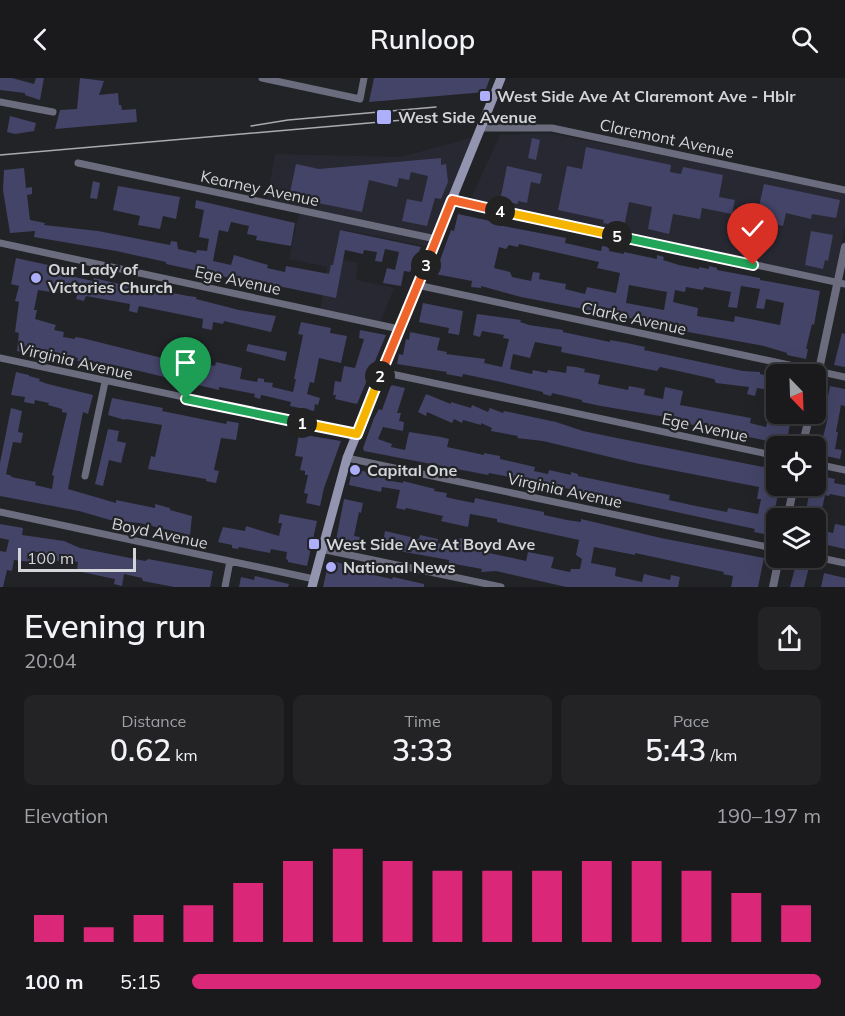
<!DOCTYPE html>
<meta charset="utf-8">
<style>
body{margin:0;font-family:Mulish,sans-serif;background:#232326;color:#f1f3f6;height:100vh;display:flex;flex-direction:column;font-size:22px;white-space:nowrap}
*{box-sizing:border-box;margin:0}
p{font-size:20px;color:#9fa1a4}
.icon{flex:none;width:33px;height:33px;fill:none;stroke:currentColor;stroke-width:2;stroke-linecap:round;stroke-linejoin:round}
.map{position:relative;height:509px;overflow:hidden}
.sheet{display:flex;flex-direction:column;background:#1a1a1d;flex:1}
.sheet>*{flex:none}
.needle{width:39px;rotate:157deg}
.controls{position:absolute;left:766px;top:286px;display:grid;gap:12px}
.controls a{display:grid;place-items:center;width:60px;height:60px;border-radius:9px;background:#1a1a1d;box-shadow:0 6px 24px #0002,0 0 0 2px #38383b;font-size:30px}
.scale{position:absolute;left:18px;bottom:15px;width:118px;box-sizing:border-box;padding-left:6px;border:3px solid #d4d5d8;border-top:0;font-size:16px;line-height:21px;white-space:nowrap;color:#d4d5d8;-webkit-text-stroke:4px #222327;paint-order:stroke}
.pin{position:absolute;display:grid;place-items:center;width:51px;height:51px;color:#fff;margin:-62px -26px;border-radius:50% 50% 50% 0;rotate:-45deg;box-shadow:0 0 6px #0007}
.pin .icon{rotate:45deg}
.km{position:absolute;width:30px;height:30px;margin:-15px;border-radius:50%;background:#222;color:#fff;font-size:16px;line-height:30px;text-align:center}
.round{display:grid;place-items:center;flex:none;width:63px;height:63px;border-radius:9px;background:#232326}
.headline{display:flex;align-items:center;justify-content:space-between;height:102px;padding:0 24px}
h1{font-size:33px;font-weight:600;line-height:45px}
.stats{display:grid;grid-template-columns:repeat(3,1fr);gap:9px;height:102px;padding:6px 24px}
.stats div{display:grid;align-content:center;border-radius:9px;background:#232326;text-align:center}
.stats b{font-size:30px;font-weight:600}
.stats small{font-size:16px;font-weight:400}
.stats p{font-size:16px}
.chart{height:168px;padding:12px 24px}
.chart p{display:flex;justify-content:space-between}
.chart svg{width:100%;height:108px;margin-top:6px;stroke:#db2777;stroke-width:6}
ul{padding:0 24px;list-style:none;font-size:20px}
li{display:grid;grid-template-columns:96px 72px 1fr;align-items:center;height:45px}
li i{height:15px;border-radius:8px;background:#db2777}
header{display:flex;justify-content:space-between;align-items:center;height:78px;padding:0 24px;background:#1a1a1d;font-size:27px;font-weight:600}
.map>svg:first-child{display:block}
.built{fill:#282833}
.building{fill:#434467;fill-rule:evenodd}
.lines{fill:none;stroke-linecap:round;stroke-linejoin:round}
.minor{stroke:#6b6c7d;stroke-width:7}
.tertiary{stroke:#6b6c7d;stroke-width:8}
.secondary{stroke:#9395b0;stroke-width:9}
.tram{stroke:#aaabae;stroke-width:1.5}
.split-1-casing{stroke:#fff;stroke-width:12}
.split-2-casing{stroke:#fff;stroke-width:12}
.split-3-casing{stroke:#fff;stroke-width:12}
.split-4-casing{stroke:#fff;stroke-width:12}
.split-5-casing{stroke:#fff;stroke-width:12}
.split-6-casing{stroke:#fff;stroke-width:12}
.split-1{stroke:#22a559;stroke-width:8}
.split-2{stroke:#f5b400;stroke-width:8}
.split-3{stroke:#f0652b;stroke-width:8}
.split-4{stroke:#f0652b;stroke-width:8}
.split-5{stroke:#f5b400;stroke-width:8}
.split-6{stroke:#22a559;stroke-width:8}
.poi-dot{fill:#adaffb;stroke:#222327;stroke-width:2}
.labels{text-anchor:middle;dominant-baseline:central;stroke-width:4.5;stroke-linejoin:round;paint-order:stroke}
.poi-label{font-size:16px;font-weight:bold;fill:#d4d5d8;stroke:#222327;text-anchor:start}
.street-label{font-size:16px;fill:#d4d5d8;stroke:#222327}
</style>
<header><svg class="icon" aria-label="back" viewBox="0 0 24 24"><path d="M15 5l-7 7 7 7"/></svg>Runloop<svg class="icon" aria-label="search" viewBox="0 0 24 24"><circle cx="10" cy="10" r="6"/><path d="M15 15l6 6"/></svg></header>
<div class="map">
<svg width="845" height="509" viewBox="0 0 845 509">
<rect width="100%" height="100%" fill="#222327"/>
<path class="built" d="M548,55L845,113V149L833,203L468,127L500,57Z
M474,59L431,169L340,151L334,180L358,185L356,202L394,210L379,247L320,236L327,189L289,181L300,131L267,123L275,76L401,79Z"/>
<path class="building" d="M0,0H12L34,6L36,0H44L40,22L25,17V15L0,12Z
M80,0L104,3L99,17L118,15L119,27H121L122,32L136,31L137,44L55,51L60,32L77,31Z
M374,0H490L485,14L369,24Z
M10,38L36,45L34,53L15,56L7,54Z
M532,60L540,62L536,82L528,80Z
M586,69L671,87L670,94L681,96L683,89L723,97L719,119L735,122L732,136L702,130L700,141L673,136L669,156L648,151L652,129L629,124L624,149L603,145L604,142L558,132L567,88L582,91Z
M441,80V87L446,86L448,104L441,121L435,120L427,148L402,143L407,121L422,124L428,98L411,94L409,102L399,100L397,109L369,102L362,134L289,119L296,86L319,91Z
M507,88L542,96L540,106L531,104L527,125L518,123V126L500,123Z
M24,90L26,110L32,109V116L27,117L30,142L45,145L44,147L98,153L170,167L171,163L177,164L178,171L196,175L197,172L207,173L209,161L199,159L204,132L195,130L196,122L295,145L291,168L256,162L257,158L247,156L249,148L231,144L228,154L219,152L213,183L231,187L234,177L268,187L267,190L285,194L286,188L329,196L331,187H333L340,152L421,169L410,194L404,193L401,208L383,205L387,190L395,192L399,174L385,171L382,184L375,183L377,174L364,172L363,176L345,172L336,220L244,201L240,202L166,186V184L116,173L34,159L35,153L10,155L3,112L4,92Z
M93,103L100,105L97,121L90,120Z
M764,106L840,122L836,140L812,136L811,141L786,135L783,148L756,142Z
M118,108L180,119L176,141L163,138L160,151L138,147L140,138L113,132Z
M458,136L495,144L503,148L566,160L565,165L601,173L602,168L610,169L609,173L624,176V174L657,181V177L664,179L663,182L679,187L699,191V189L709,191V188L717,190V192L760,200V202L820,213L814,247L812,246L806,271H808L806,281L787,277V275L764,268L661,249V246L521,219L481,208V210L471,209L472,203L435,196L451,152L454,153ZM519,166L599,184L597,190L620,195L616,215L587,209L585,216L565,211L566,206L539,201L540,195L533,194L531,203L512,199L510,194L494,190L499,169L506,171L509,167L518,169ZM629,207L667,214L664,232L626,225ZM741,208L760,211L756,230L764,231L766,221L784,225L780,247L735,238L734,244L697,238L698,230L673,224L675,212L685,214L686,209L703,212L704,209L731,214L728,229L737,230Z
M744,139L755,141L752,155L761,157L757,176L738,170Z
M811,153L833,157L828,183L825,182L823,191L805,187Z
M16,180L62,190L61,194L71,196L70,198L93,203L94,200L161,216L162,213L188,218L196,219V221L239,232L276,238L271,254L224,243L223,246L213,244L212,252L202,250L203,241L139,228L137,235L129,233L130,226L86,218L84,223L76,221L78,213L58,209L57,215L38,212L34,232H37L35,241L56,247L54,252L64,254L63,259L75,261V259L82,260L162,280L163,273L189,278L188,283L215,288L216,284L225,286L242,290L240,301L257,304L258,300L264,301V304L273,305L272,309L293,314L296,301H294L303,257L298,256L301,244L331,250L330,255L347,258L341,285L319,280L314,305L310,304L307,316L320,320L318,327L315,326L314,333L290,328L291,324L266,318L261,317L260,321L254,319L255,316L219,309V312L114,287L85,282L84,284L77,283L78,280L50,274L49,277L35,274L34,277L17,273L19,255L15,254L19,224L15,223L19,208L11,206Z
M423,225L463,233L459,257L448,255L449,250L419,244Z
M477,236L521,242L520,244L529,247L563,252V254L610,264V262L627,265L645,269L644,272L743,293L760,294V296L777,300L775,313L757,310L755,318L747,316L749,309L716,305L714,301L660,289L657,293L561,274L562,269L535,264L530,280L513,276L510,291L532,296L533,292L547,295L548,292L566,295L567,288L576,289L585,291L584,294L600,297L598,306L628,312L629,308L645,311L644,317L663,321L665,309L683,313L680,327L751,340L750,345L766,349L770,331L777,332V336H792L786,367L680,344L678,341L601,328L582,324V322L552,315L551,318L543,316V314L501,304L463,296L462,299L446,296L447,294L397,286L399,276L403,277L406,261L409,262L410,254L440,260L437,272L447,274L446,276L485,281L484,285L502,289L509,261L503,260L504,257L482,253L480,259L473,257Z
M360,252L386,257L357,326L335,321L336,317H333L335,303L341,304L344,288L355,290L364,261L359,260Z
M842,255L845,256V289L834,287Z
M248,266L287,274L285,283L246,273Z
M16,294L29,297V298L40,301L39,303L48,306L93,317L88,336L83,334L68,411L116,425V422L155,430V426L170,430V432L192,438L190,457L139,445L110,442L79,433L0,418V385L11,330L22,333L18,354L23,355L21,365L13,364L6,396L12,398L11,399L36,404L35,407L52,411L54,398L52,397L67,335L62,334V331L48,327L49,325L35,322L34,326L24,324L25,319L11,317Z
M391,307L405,310L397,335H401L399,343L404,344L403,353L383,349L378,361L392,366L391,369L405,372L409,354L441,359L449,361L447,369L484,377V375L500,378V381L535,389L534,393L548,396L549,392L571,397V394L578,396V398L670,417L669,422L691,427L727,434L728,430L758,436L761,421H757L759,409L635,385L543,363L517,360L518,358L491,353L492,350L481,345V347L463,342L462,345L454,341L452,345L427,334L426,338L418,334L426,316L451,326V324L471,330L472,327L488,334L490,330L503,335L504,333L556,344L583,353L617,360L763,389L764,387L777,389V408H780L769,457L754,454L755,451L546,406L489,395L488,397L364,373L363,370L374,340L379,331L382,332Z
M830,308L845,311V328L841,327L836,354H838L835,371L842,372L840,381L816,376L819,358L823,359L828,339L824,338Z
M112,320L163,330L162,333L226,346L227,343L239,345L236,362L221,360L214,392L219,393L216,405L206,403V401L148,391L151,378L155,379L162,347L125,341V342L108,337Z
M108,351L119,353L117,363L126,365L121,385L109,382L103,408L95,406Z
M299,356L341,363L324,410L320,428L306,425L308,416L304,415L308,397H305V393L300,392L303,379L295,378Z
M352,391L378,396L386,399L385,402L403,405V403L435,411L434,413L447,415L446,419L454,421L474,425L475,420L489,423L544,434V437L567,442L581,444V441L661,460L764,480L758,509H731L733,498L723,496L724,494L635,475V477L594,469L591,485L616,490L615,498L642,504L644,496L670,502L671,497L680,499L678,509H566L496,493L481,494L482,491L449,485V482L382,470L385,453L419,461L420,457L438,461L437,465L451,468L453,462L459,463L460,460L477,464L476,470L486,472L490,474L489,475L526,483L528,474L554,479L551,490L570,494L571,491H580L582,481L576,477L579,462L497,444V441L470,436L468,449L441,443L443,438L406,430L405,432L396,430L400,412L382,409L381,414L349,407Z
M816,397L835,401L834,405L845,407V419L830,416L829,418L825,417L820,441H804L811,408H816Z
M344,421L363,425L361,435L359,434L354,458L360,459L358,467L336,462Z
M280,436L317,443L307,488L288,484V482L286,481L287,474L271,471L270,475L239,469L238,471L232,470V467L218,464L223,449L245,453L246,448L279,458L282,445H278Z
M0,446L23,450L22,457L64,463L80,470L145,483L148,481L213,493L210,509H174L143,503L142,500L124,496L122,508L114,506L115,501L77,493L78,484L60,480L59,483L40,481L39,485L14,482L12,493L7,492L3,509H0V473L6,474L9,462L0,460Z
M835,446L845,448V471L823,466L822,469L816,468V451L833,455Z
M329,482L361,491L360,494L392,501L393,499L424,506V509H323Z
M796,486L809,489L804,509H790Z
M824,495L845,500V509H821Z
M255,498L289,506L288,509H239L241,499L254,502Z"/>
<g class="lines">
<path class="minor" d="M262,0L360,21L364,0
M0,24L53,34
M482,50H552L845,112
M78,85L436,161
M452,122L845,206
M0,165L399,251
M417,207L845,299
M0,280L357,356
M382,294L777,378
M347,380L777,471
M816,386L845,392
M85,398L105,304
M0,434L314,501
M321,471L501,509
M816,479L845,485
M225,509L230,483"/>
<path class="tertiary" d="M816,306L845,169
M802,369L810,336
M787,441L794,408
M773,509L779,480"/>
<path class="secondary" d="M312,509L347,380L501,0"/>
<path class="tram" d="M251,48L288,42L436,29
M0,77L438,39"/>
</g>
<g class="lines">
<g class="split-1-casing">
<path id="split-1" d="M186,321L302,345"/>
</g>
<g class="split-2-casing">
<path id="split-2" d="M302,345L357,356L380,298"/>
</g>
<g class="split-3-casing">
<path id="split-3" d="M380,298L426,187"/>
</g>
<g class="split-4-casing">
<path id="split-4" d="M426,187L452,122L500,133"/>
</g>
<g class="split-5-casing">
<path id="split-5" d="M500,133L617,158"/>
</g>
<g class="split-6-casing">
<path id="split-6" d="M617,158L753,187"/>
</g>
<use href="#split-1" class="split-1"/>
<use href="#split-2" class="split-2"/>
<use href="#split-3" class="split-3"/>
<use href="#split-4" class="split-4"/>
<use href="#split-5" class="split-5"/>
<use href="#split-6" class="split-6"/>
</g>
<g class="poi-dot">
<rect x="479" y="12" width="12" height="12" rx="3"/>
<rect x="376" y="31" width="16" height="16" rx="3"/>
<circle cx="36" cy="200" r="6"/>
<circle cx="355" cy="392" r="6"/>
<rect x="308" y="460" width="12" height="12" rx="3"/>
<circle cx="331" cy="489" r="6"/>
</g>
<g class="labels">
<g class="poi-label">
<text x="497" y="18">West Side Ave At Claremont Ave - Hblr</text>
<text x="398" y="39">West Side Avenue</text>
<text x="48" y="191">Our Lady of<tspan x="48" dy="18">Victories Church</tspan></text>
<text x="367" y="392">Capital One</text>
<text x="326" y="466">West Side Ave At Boyd Ave</text>
<text x="343" y="489">National News</text>
</g>
<g class="street-label">
<text transform="translate(667 60) rotate(12)">Claremont Avenue</text>
<text transform="translate(260 110) rotate(12)">Kearney Avenue</text>
<text transform="translate(238 202) rotate(12)">Ege Avenue</text>
<text transform="translate(634 240) rotate(12)">Clarke Avenue</text>
<text transform="translate(76 283) rotate(13)">Virginia Avenue</text>
<text transform="translate(705 349) rotate(12)">Ege Avenue</text>
<text transform="translate(565 412) rotate(12)">Virginia Avenue</text>
<text transform="translate(160 455) rotate(12)">Boyd Avenue</text>
</g>
</g>
</svg>
<div class="controls">
<a><svg class="needle" viewBox="-14 -14 28 28"><path d="M0-13l5 13h-10z" fill="#e53935"/><path d="M0 13l5-13h-10z" fill="#9fa1a4"/></svg></a>
<a><svg class="icon" aria-label="locate" viewBox="0 0 24 24"><circle cx="12" cy="12" r="6"/><path d="M12 2v4M12 18v4M2 12h4M18 12h4"/></svg></a>
<a><svg class="icon" aria-label="layers" viewBox="0 0 24 24"><path d="M12 4l9 5-9 5-9-5zM3 14l9 5 9-5"/></svg></a>
</div>
<div class="scale">100 m</div>
<div class="pin" style="left:186px;top:321px;background:#1e9e55"><svg class="icon" aria-label="arrive" viewBox="0 0 24 24"><path d="M6 21V4h12l-3 4 3 4H6"/></svg></div>
<div class="pin" style="left:753px;top:187px;background:#d93025"><svg class="icon" aria-label="check" viewBox="0 0 24 24"><path d="M5 12l5 5 9-10"/></svg></div>
<b class="km" style="left:302px;top:345px">1</b>
<b class="km" style="left:380px;top:298px">2</b>
<b class="km" style="left:426px;top:187px">3</b>
<b class="km" style="left:500px;top:133px">4</b>
<b class="km" style="left:617px;top:158px">5</b>
</div>
<section class="sheet">
<div class="headline"><div><h1>Evening run</h1><p>20:04</p></div><a class="round"><svg class="icon" aria-label="share" viewBox="0 0 24 24"><path d="M12 15V3M7 8l5-5 5 5M5 13v7h14v-7"/></svg></a></div>
<div class="stats">
<div><p>Distance</p><b>0.62<small> km</small></b></div>
<div><p>Time</p><b>3:33</b></div>
<div><p>Pace</p><b>5:43<small> /km</small></b></div>
</div>
<div class="chart"><p><span>Elevation</span>190–197 m</p>
<svg viewBox="0 0 160 44" preserveAspectRatio="none"><path d="M5 44V33M15 44V38M25 44V33M35 44V29M45 44V20M55 44V11M65 44V6M75 44V11M85 44V15M95 44V15M105 44V15M115 44V11M125 44V11M135 44V15M145 44V24M155 44V29"/></svg>
</div>
<ul>
<li><b>100 m</b>5:15<i style="width:100%"></i></li>
</ul>
</section>
